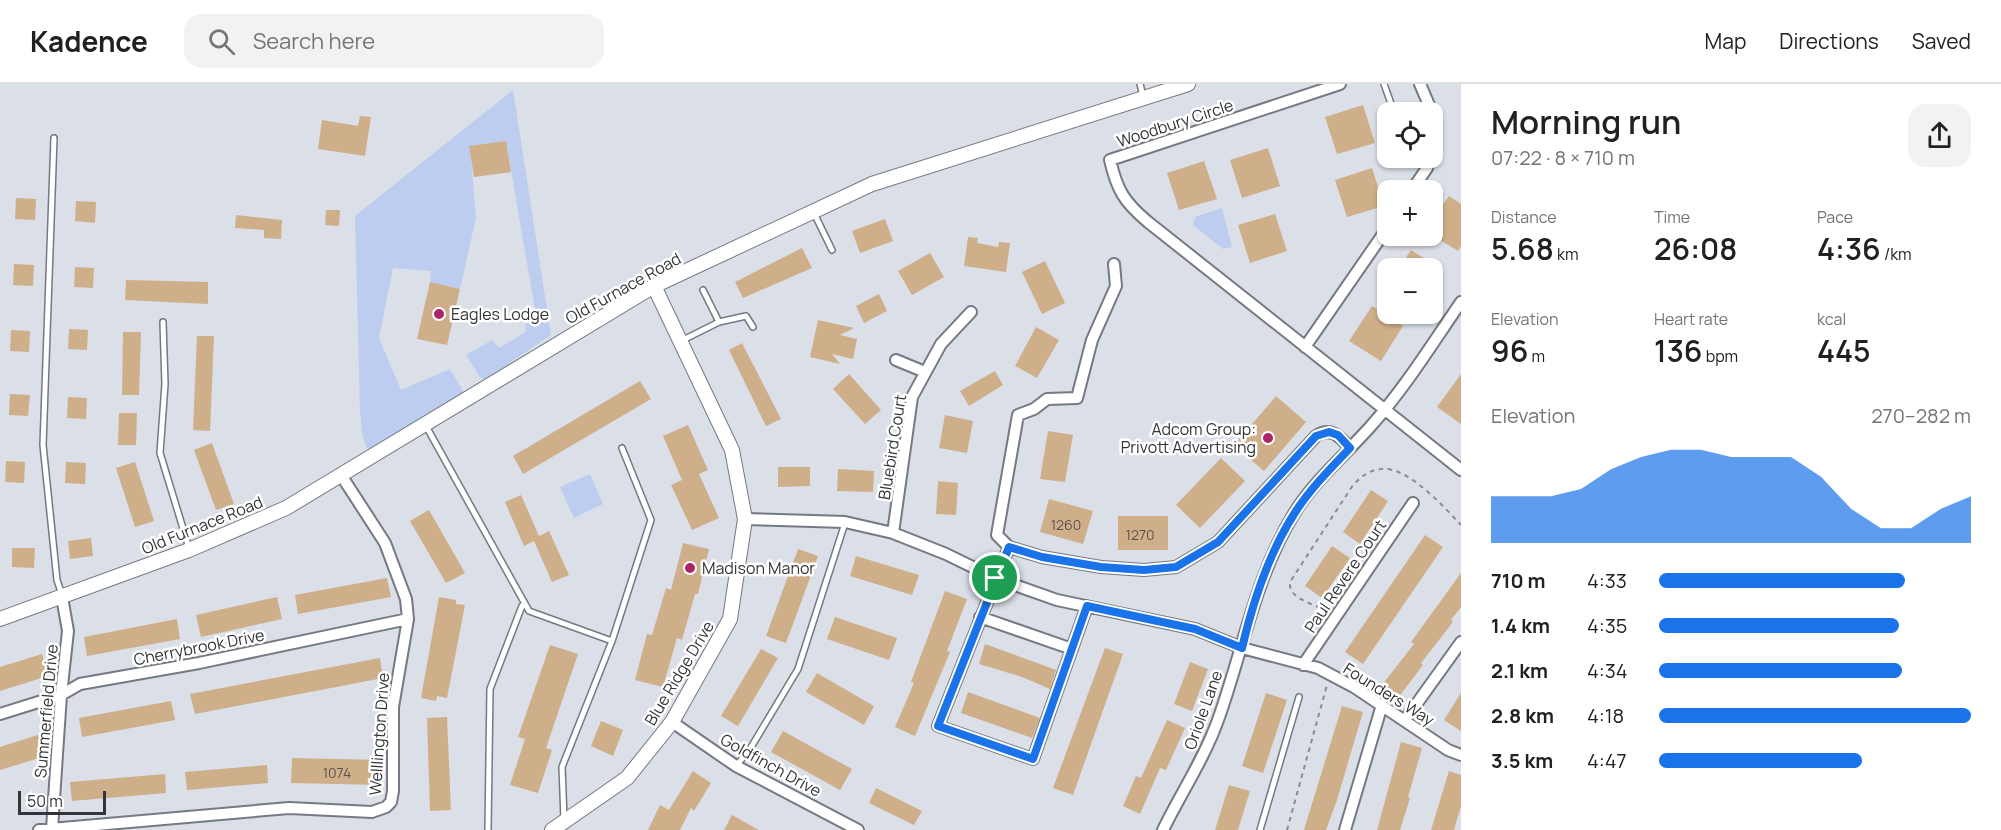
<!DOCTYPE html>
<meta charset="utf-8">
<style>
body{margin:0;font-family:Manrope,sans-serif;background:#f2f2f2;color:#202124;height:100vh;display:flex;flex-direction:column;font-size:22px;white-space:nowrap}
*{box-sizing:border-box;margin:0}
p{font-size:20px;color:#757577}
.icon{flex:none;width:33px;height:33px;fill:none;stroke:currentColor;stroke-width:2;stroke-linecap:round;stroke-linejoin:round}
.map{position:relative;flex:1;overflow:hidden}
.side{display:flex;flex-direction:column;background:#fff;width:540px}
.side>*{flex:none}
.buttons{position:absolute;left:1377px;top:18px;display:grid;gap:12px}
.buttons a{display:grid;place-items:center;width:66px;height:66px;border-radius:12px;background:#fff;box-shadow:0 2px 4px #0004;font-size:30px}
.scale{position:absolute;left:18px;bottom:15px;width:88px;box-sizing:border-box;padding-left:6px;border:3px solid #333438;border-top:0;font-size:16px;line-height:21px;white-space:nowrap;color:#333438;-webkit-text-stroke:4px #fff;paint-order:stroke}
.pin{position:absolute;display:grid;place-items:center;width:51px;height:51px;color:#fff;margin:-26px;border:3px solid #fff;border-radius:50%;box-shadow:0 2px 6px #0007}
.round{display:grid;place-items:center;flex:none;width:63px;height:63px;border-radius:18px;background:#f2f2f2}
.summary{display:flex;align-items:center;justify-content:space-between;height:102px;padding:0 30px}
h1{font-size:33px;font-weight:600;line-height:45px}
.stats{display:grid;grid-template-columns:repeat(3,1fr);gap:9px;height:102px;padding:6px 30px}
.stats div{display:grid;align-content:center}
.stats b{font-size:30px;font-weight:600}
.stats small{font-size:16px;font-weight:400}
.stats p{font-size:16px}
.chart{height:168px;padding:12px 30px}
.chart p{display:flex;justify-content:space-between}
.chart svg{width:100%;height:108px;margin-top:6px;fill:#1a73e8;opacity:.7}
ul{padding:0 30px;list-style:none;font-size:20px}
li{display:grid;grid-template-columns:96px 72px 1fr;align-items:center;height:45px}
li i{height:15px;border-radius:8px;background:#1a73e8}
header{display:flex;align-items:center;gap:36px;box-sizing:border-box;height:84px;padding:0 30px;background:#fff;border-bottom:2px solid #e0e0e0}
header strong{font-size:28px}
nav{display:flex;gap:33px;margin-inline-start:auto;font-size:21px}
.search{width:420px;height:54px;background:#f2f2f2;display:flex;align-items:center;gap:15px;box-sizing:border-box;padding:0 21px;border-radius:18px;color:#757577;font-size:22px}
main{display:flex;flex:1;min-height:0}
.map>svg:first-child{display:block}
.green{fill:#bdcdf0}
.building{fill:#cfaf89}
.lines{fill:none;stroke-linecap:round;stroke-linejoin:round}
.lane-casing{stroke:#757982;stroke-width:8}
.street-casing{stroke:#757982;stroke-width:14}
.secondary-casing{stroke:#757982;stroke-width:16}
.path{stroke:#898c93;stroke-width:2;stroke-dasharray:4.5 4.5;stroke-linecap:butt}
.lane{stroke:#fff;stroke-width:5}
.street{stroke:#fff;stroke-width:10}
.secondary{stroke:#fff;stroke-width:14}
.route-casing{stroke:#fff;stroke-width:12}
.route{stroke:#1a73e8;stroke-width:8}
.poi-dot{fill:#ac2366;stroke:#fff;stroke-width:2}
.labels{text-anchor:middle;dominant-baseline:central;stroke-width:5;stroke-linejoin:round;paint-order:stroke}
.number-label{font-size:14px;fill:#5a534c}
.street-label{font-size:16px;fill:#333438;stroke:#fff}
.poi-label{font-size:16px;fill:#333438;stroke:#fff;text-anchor:start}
</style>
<header>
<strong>Kadence</strong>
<div class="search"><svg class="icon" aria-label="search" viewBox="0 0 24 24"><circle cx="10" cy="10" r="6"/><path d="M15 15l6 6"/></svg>Search here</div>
<nav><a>Map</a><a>Directions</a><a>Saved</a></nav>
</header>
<main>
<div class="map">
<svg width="1461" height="746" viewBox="0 0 1461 746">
<rect width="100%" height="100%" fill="#dadfe8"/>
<path class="green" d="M513,6L551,251L485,296L480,293L466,271L492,256L499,264L526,248L525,240L537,237L506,57L470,62L476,134L460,205L430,198L431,187L393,184L379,254L401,306L450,285L464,309L372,370C360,358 362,343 360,327L355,132Z
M1222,124L1232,163L1223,165L1193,141L1195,133Z
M590,390L603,420L574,434L560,403Z"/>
<path class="building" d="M1363,21L1375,59L1337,70L1325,33Z
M360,32L371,33L365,72L318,65L322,36L358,42Z
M506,57L511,88L474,93L469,62Z
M1268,64L1280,102L1242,114L1230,76Z
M1204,77L1217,115L1179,126L1167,89Z
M1372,84L1384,122L1347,133L1335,96Z
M1449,112L1461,120V162L1458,167L1432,151V137Z
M16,114L36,115L35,136L15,135Z
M76,117L96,118L95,139L75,137Z
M326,126H340L339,142L325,141Z
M1275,130L1287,167L1250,179L1238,141Z
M236,131L282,136L281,155L264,154V146L235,144Z
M885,135L893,157L860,169L852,147Z
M968,153L978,154L977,159L998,163L999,158L1010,159L1006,188L964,182Z
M802,164L812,184L743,214L735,198Z
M1411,166L1440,184H1399Z
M930,169L944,193L912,211L898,187Z
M1045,177L1065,219L1042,230L1022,188Z
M14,180L34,181L33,202L13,201Z
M75,183L94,184L93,204L74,203Z
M126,196L208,198V220L125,216Z
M430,198L460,205L447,261L417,255Z
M879,210L887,227L864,239L856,222Z
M1372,222L1403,242L1381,277L1349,257Z
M818,236L854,244L840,251L857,255L853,275L832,270L840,280L810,273Z
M1036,243L1059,256L1037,294L1015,282Z
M69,245L88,246L87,266L68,265Z
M11,246L30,247L29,268L10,267Z
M123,248H141L139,311H122Z
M197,252H214L210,347L193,346Z
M742,259L781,335L766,342L729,266Z
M995,287L1003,301L969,322L960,307Z
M849,290L881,326L865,340L833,305Z
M1461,290V340L1437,323Z
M640,297L651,315L523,390L513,372Z
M10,310L30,311L28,332L9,331Z
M1276,312L1306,338L1264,387L1234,361Z
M68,313L87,314L86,335L67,334Z
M119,329H137L136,361H118Z
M945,331L973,337L967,369L939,364Z
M688,341L708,386L699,390L719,434L692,446L671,401L682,396L663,352Z
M1048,347L1073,351L1065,398L1040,395Z
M212,359L234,420L216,426L194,366Z
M1221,374L1245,397L1200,444L1176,421Z
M6,377L25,378L24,399L5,398Z
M66,378L86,379L85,400L65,399Z
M135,378L154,437L135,443L116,384Z
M778,383H810V402L778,403Z
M838,385L874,387L873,408L837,407Z
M938,397L958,399L956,431L936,430Z
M1371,406L1388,417L1360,460L1343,448Z
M521,411L539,452L549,447L569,491L552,498L534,457L524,462L505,418Z
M1049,415L1093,427L1083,460L1040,448Z
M429,426L465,489L446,499L410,437Z
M1118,432H1168V466H1118Z
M1425,451L1443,463L1363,580L1345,568Z
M91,454L93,472L70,475L68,457Z
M683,459L709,465L698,510H695L682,556L677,554L663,603L635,596L647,550L652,551L666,504L671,506Z
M1332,462L1350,474L1322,514L1305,502Z
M12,464H35L34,484L12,483Z
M798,465L818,472L786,559L766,552Z
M856,472L919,491L912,511L850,492Z
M1461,489V523L1451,536L1453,538L1421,579L1423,581L1398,614L1382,601L1414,560L1411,558Z
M387,494L391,513L298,530L295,511Z
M945,507L967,515L947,567L950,568L915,652L895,643L914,599L911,598Z
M277,513L282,535L201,553L196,531Z
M439,513L456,516V520L465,521L447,614L437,612L436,617L421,614Z
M835,533L897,554L889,576L827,555Z
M177,535L180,555L87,572L84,553Z
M985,560L1056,586L1050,605L1022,593L979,580Z
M550,561L578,570L546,664L552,666L538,709L510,701L525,655L518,653Z
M1105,564L1123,570L1073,711L1053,704Z
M761,565L778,574L738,642L721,632Z
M42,570L48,592L0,607V583Z
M380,574L383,594L195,630L190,610Z
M1190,578L1208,585L1192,627L1174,620Z
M817,589L874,622L864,641L806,608Z
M968,608L1040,634L1032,654L961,629Z
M1266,609L1287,616L1263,689L1242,682Z
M1461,609V647L1444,636Z
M171,617L175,636L82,653L79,634Z
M1342,622L1363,628L1337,716L1326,746H1304Z
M447,633L451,726L430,727L427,634Z
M1167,636L1185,644L1166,686L1160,684L1140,730L1123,722L1136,692L1141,694Z
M601,637L623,646L613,672L591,662Z
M783,647L852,685L840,706L771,668Z
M44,649L49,671L0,686V663Z
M1401,658L1422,664L1408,713L1410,714L1400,746H1377Z
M292,674L384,676L383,701L291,699Z
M267,681L268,699L187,706L185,688Z
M693,687L711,699L694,727L691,724L680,746H648L660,721L669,726Z
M1449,687L1461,691V722L1454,746H1431Z
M165,690L166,709L72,717L70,698Z
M1229,701L1250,707L1238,746H1215Z
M876,704L922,727L914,741L869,719Z
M732,731L759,746H724Z"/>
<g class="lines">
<g class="lane-casing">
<path id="lane" d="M1140,0L1143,12
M1384,0L1394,28
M54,54L43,361L57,496L62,511
M1387,70L1388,69
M814,129L832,166
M163,238L165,300L160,369L189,464
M719,238L746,232L753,243
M681,257L719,238L703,206
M426,342L529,527L612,557
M736,682L750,665L798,585L845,439
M564,735L562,683L612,557L651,436L622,364
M488,746L490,605L522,522L524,520
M1260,746L1299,613"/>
</g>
<g class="street-casing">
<path id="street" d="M1340,0L1110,76C1117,106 1124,118 1148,138L1461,386
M1420,0L1432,28
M1432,31L1436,52L1432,65
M1412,106L1427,84L1430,74
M1305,263L1388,143
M896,276L925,288
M745,435L845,438L893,449L946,470L995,494L1057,516L1195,545L1242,564L1318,584L1354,603L1448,666L1461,671
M893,449L912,313L941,260L971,228
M1009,463L1042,473L1101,483L1144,486L1176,483L1218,458L1316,352C1331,342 1340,353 1350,364
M1087,522L1033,675L938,642L1009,463L997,451L1018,331L1034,325L1047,315L1077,314L1092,256L1116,202L1114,180
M980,533L1072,565
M1303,581L1413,419
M0,630L61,611L80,600L199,579L408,535
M1405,636L1461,558
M672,638L736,682L858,746
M52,745L61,611L68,547L62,513
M39,746L289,724L372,728L386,723L391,718L393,707V623L408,535L406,515L385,459L341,391
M1163,746C1181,709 1204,675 1218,636C1243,567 1255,492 1295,428C1315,396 1345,371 1370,343C1405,304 1432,260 1461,218
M1345,746L1382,621"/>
</g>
<g class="secondary-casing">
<path id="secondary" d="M0,535L189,466L286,424L654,202L872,100L1188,0
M552,746L627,694L672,638L730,535L745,435L732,366L654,202"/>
</g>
<path class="path" d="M1320,524C1308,518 1288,513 1290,498L1353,401C1361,393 1369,386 1381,385C1408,382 1444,423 1461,441
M1287,746L1327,601"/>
<use href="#lane" class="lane"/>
<use href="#street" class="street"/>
<use href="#secondary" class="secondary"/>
</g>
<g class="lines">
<g class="route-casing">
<path id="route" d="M1329,348L1338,351L1350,364C1331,384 1311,404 1296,427C1269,468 1253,517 1242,564L1195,545L1087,522L1033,675L938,642L1009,463L1042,473L1101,483L1144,486L1176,483L1218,458L1316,352Z"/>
</g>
<use href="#route" class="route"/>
</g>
<g class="poi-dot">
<circle cx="439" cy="230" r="6"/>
<circle cx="1268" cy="354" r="6"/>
<circle cx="690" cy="484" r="6"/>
</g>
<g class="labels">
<g class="number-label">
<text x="1066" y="440">1260</text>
<text x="1140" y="450">1270</text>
<text x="337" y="688">1074</text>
</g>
<g class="street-label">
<text transform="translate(1175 39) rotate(-18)">Woodbury Circle</text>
<text transform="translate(623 204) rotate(-29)">Old Furnace Road</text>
<text transform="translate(892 363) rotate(-81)">Bluebird Court</text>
<text transform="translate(202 441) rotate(-22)">Old Furnace Road</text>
<text transform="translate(1345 492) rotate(-56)">Paul Revere Court</text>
<text transform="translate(199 563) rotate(-11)">Cherrybrook Drive</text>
<text transform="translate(679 589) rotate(-59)">Blue Ridge Drive</text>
<text transform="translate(1389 610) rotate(32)">Founders Way</text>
<text transform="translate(1203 626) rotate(-70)">Oriole Lane</text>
<text transform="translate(46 627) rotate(-85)">Summerfield Drive</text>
<text transform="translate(379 650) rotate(-86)">Welllington Drive</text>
<text transform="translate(771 681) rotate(29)">Goldfinch Drive</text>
</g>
<g class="poi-label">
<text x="451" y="230">Eagles Lodge</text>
<text x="1256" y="345" text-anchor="end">Adcom Group:<tspan x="1256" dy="18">Privott Advertising</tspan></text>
<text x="702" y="484">Madison Manor</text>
</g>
</g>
</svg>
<div class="buttons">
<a><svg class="icon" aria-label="locate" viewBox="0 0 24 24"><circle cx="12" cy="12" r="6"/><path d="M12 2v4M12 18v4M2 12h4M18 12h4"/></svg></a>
<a>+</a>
<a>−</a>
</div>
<div class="scale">50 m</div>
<div class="pin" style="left:995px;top:494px;background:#1e9e55"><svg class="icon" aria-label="arrive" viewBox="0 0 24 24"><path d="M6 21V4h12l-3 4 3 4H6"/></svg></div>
</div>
<section class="side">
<div class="summary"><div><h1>Morning run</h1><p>07:22 · 8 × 710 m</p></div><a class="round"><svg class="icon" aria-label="share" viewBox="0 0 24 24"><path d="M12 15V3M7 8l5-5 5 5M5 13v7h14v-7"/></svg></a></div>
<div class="stats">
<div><p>Distance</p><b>5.68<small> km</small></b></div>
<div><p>Time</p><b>26:08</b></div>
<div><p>Pace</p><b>4:36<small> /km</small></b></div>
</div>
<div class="stats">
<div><p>Elevation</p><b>96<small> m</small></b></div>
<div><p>Heart rate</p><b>136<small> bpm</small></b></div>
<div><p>kcal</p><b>445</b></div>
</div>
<div class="chart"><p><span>Elevation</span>270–282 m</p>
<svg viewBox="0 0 160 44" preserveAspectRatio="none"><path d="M0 44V25L10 25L20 25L30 22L40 14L50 9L60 6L70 6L80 9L90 9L100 9L110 17L120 30L130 38L140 38L150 30L160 25V44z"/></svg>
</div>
<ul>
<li><b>710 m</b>4:33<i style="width:79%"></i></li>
<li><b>1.4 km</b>4:35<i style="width:77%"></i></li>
<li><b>2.1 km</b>4:34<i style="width:78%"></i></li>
<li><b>2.8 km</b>4:18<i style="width:100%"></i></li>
<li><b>3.5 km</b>4:47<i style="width:65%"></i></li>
</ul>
</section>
</main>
